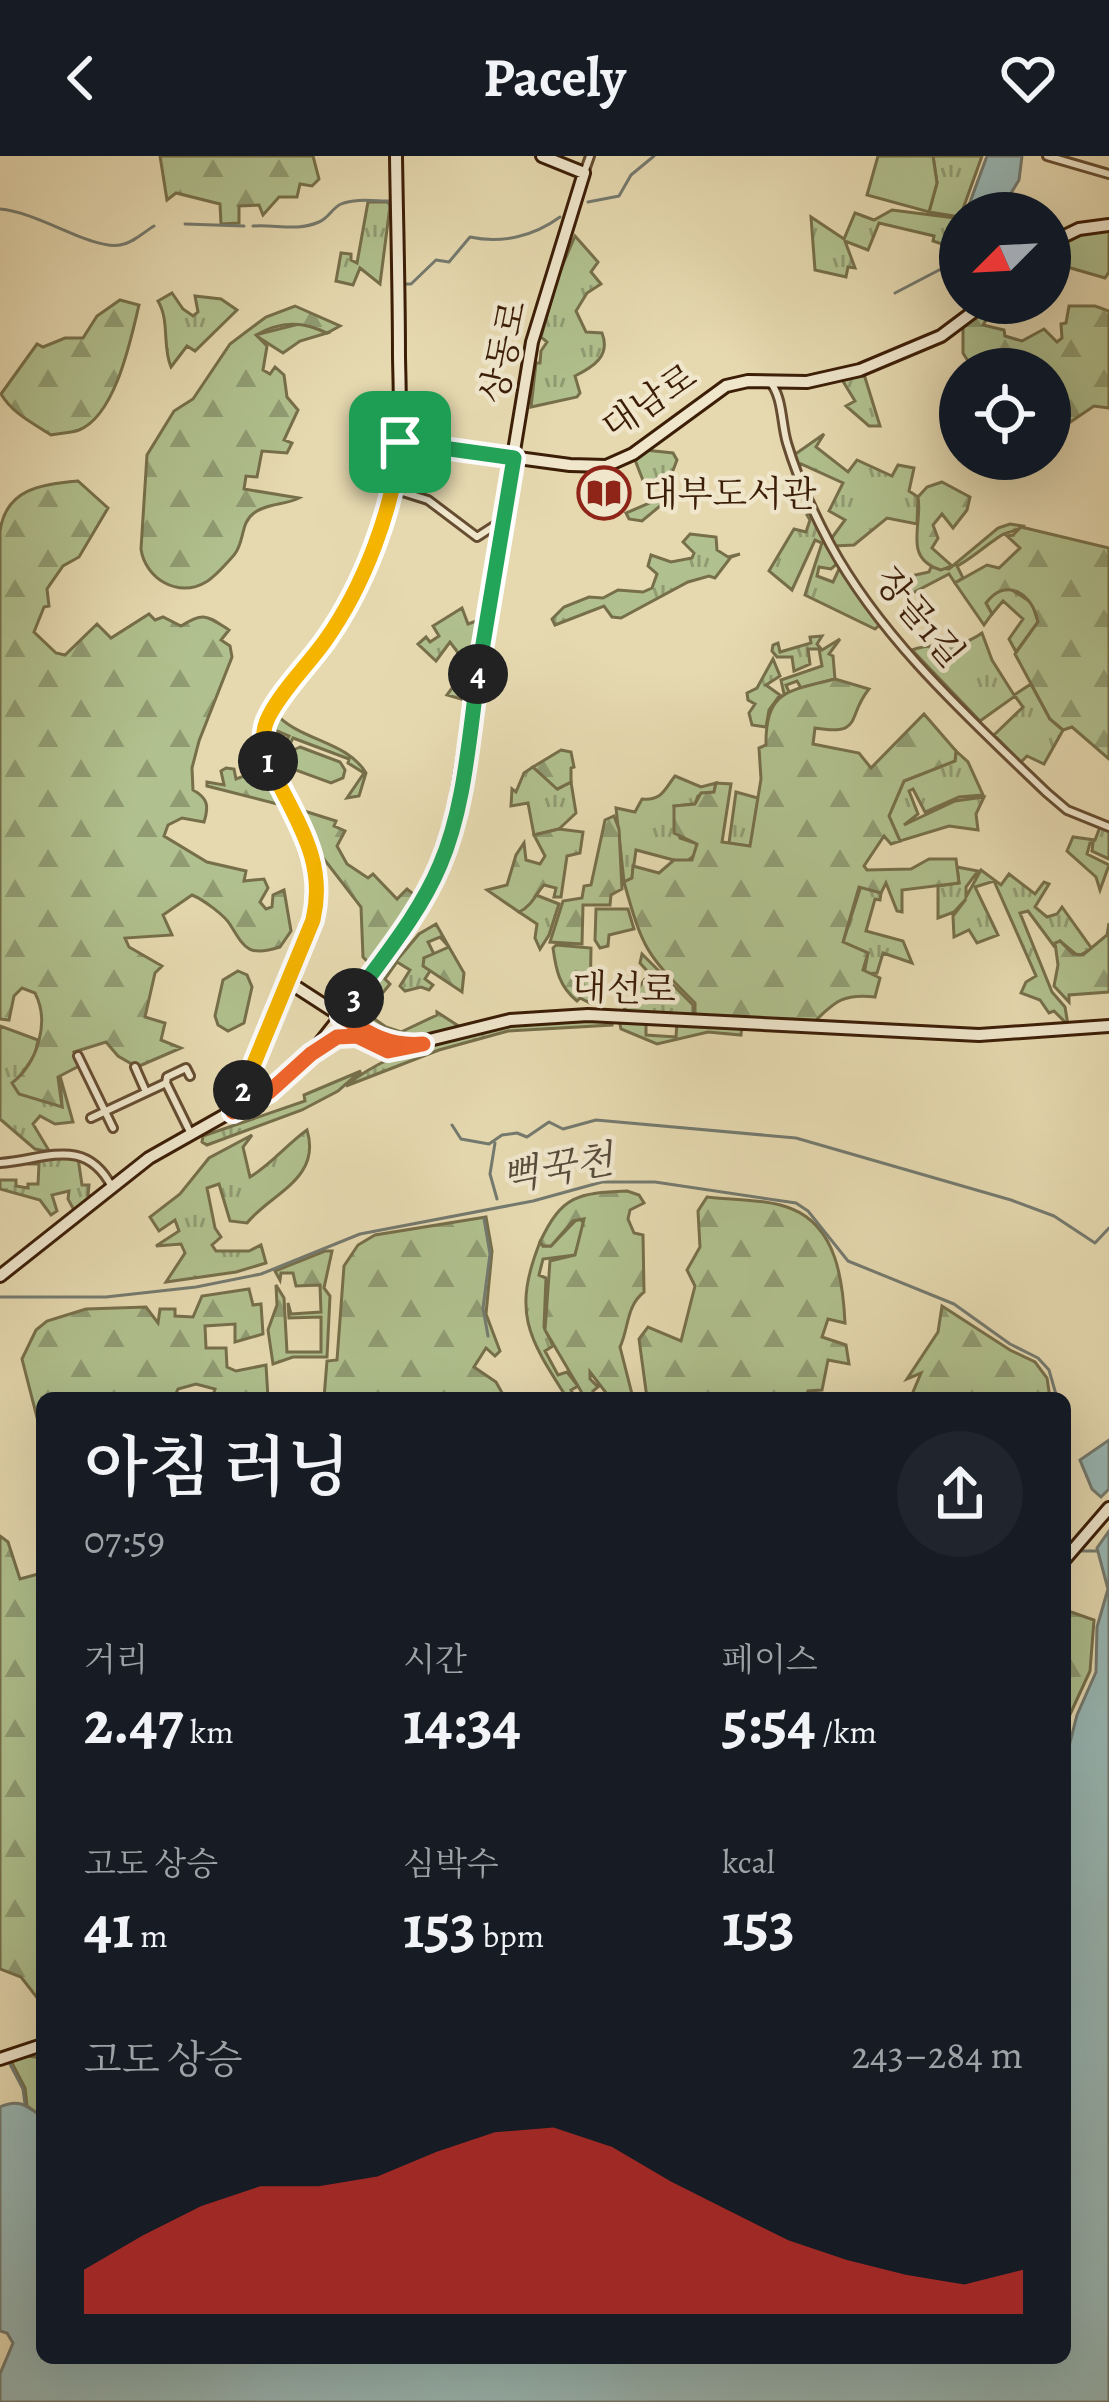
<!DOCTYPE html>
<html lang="ko">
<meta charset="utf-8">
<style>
body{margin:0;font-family:Alegreya,"Noto Serif KR",serif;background:#20242c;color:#f1f3f6;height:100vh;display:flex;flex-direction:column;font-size:45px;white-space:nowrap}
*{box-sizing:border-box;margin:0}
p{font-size:39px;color:#9ea1a6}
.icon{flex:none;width:66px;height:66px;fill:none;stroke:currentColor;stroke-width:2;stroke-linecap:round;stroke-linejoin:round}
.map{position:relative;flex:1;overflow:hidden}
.sheet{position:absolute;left:36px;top:1236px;width:1035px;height:972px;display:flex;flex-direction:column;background:#171b24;border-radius:18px;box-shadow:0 12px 48px #0002}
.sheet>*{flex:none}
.needle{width:78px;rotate:246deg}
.tools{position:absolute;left:939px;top:36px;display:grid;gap:24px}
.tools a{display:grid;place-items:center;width:132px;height:132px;border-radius:50%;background:#171b24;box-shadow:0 12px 48px #0002;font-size:60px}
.pin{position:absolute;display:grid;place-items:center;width:102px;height:102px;color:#fff;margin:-51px;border-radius:24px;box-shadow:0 6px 18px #0006}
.km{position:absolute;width:60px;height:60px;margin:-30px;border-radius:50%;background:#222;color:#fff;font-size:33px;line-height:60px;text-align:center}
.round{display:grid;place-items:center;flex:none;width:126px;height:126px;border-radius:63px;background:#20242c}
.head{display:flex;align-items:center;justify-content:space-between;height:204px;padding:0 48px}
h1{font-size:66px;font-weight:600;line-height:90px}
.stats{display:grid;grid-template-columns:repeat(3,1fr);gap:18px;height:204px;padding:12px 48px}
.stats div{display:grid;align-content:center}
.stats b{font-size:60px;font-weight:600}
.stats small{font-size:33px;font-weight:400}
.stats p{font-size:33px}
.chart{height:336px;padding:24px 48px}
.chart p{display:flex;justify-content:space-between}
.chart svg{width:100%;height:216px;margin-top:12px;fill:#d93025;opacity:.7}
header{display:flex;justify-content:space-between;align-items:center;height:156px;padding:0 48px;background:#171b24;font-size:54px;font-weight:600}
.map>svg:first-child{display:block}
.grass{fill:url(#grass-tufts);stroke:#766f4a;stroke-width:3}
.forest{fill:url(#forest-firs);stroke:#766f4a;stroke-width:3}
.garden{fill:#b0c08e;stroke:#766f4a;stroke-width:3}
.water{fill:#99b8b5;stroke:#747a6f;stroke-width:3}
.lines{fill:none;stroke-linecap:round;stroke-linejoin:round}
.stream{stroke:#747a6f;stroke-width:3}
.street-casing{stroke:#664d31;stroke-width:12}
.secondary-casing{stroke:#3c1e07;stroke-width:16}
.street{stroke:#efe6cc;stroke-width:6}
.secondary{stroke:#efe6cc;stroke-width:10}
.split-1-casing{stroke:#fff;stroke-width:24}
.split-2-casing{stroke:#fff;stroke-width:24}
.split-3-casing{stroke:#fff;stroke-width:24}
.split-4-casing{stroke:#fff;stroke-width:24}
.split-5-casing{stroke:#fff;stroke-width:24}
.split-1{stroke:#f5b400;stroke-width:15}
.split-2{stroke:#f5b400;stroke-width:15}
.split-3{stroke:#f0652b;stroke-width:15}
.split-4{stroke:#22a559;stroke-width:15}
.split-5{stroke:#22a559;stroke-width:15}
.labels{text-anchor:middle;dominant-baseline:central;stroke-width:9;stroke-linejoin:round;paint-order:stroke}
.street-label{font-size:36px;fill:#3c1e07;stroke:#efe6cc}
.poi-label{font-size:36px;fill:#3c1e07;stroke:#efe6cc;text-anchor:start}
.water-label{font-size:39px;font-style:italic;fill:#584c3b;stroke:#efe6cc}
</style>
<header><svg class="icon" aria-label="back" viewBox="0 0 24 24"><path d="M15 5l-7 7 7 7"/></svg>Pacely<svg class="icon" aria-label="heart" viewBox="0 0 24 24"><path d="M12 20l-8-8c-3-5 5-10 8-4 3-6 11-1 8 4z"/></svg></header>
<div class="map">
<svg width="1109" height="2246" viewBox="0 0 1109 2246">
<defs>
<pattern id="grass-tufts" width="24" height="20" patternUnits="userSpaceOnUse" patternTransform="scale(3)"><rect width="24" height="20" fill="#b0c08e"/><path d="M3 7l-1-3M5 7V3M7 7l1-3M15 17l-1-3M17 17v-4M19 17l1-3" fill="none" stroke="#909b72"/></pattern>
<pattern id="forest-firs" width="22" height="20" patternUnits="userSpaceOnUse" patternTransform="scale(3)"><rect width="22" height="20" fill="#b0c08e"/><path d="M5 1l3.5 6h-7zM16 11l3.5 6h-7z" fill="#909b72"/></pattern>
</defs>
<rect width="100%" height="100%" fill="#e6d9b0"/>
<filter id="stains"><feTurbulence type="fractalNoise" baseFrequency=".00167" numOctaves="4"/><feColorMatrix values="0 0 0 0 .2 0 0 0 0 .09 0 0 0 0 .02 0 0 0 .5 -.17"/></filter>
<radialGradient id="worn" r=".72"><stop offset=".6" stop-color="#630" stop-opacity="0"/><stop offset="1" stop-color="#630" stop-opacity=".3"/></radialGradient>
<path class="grass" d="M933,0H982L960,61L929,56L937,27Z
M368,46H388L390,50L380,128L360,112L353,129L336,125L341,97L351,98V104L357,107Z
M892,54L955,62L948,90L933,85L934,80L879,67L868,94L845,85L855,112L848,111L846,121L815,114L811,61L844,83L855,57L874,64Z
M575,80L598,106L591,116L601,128L587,137L576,155L586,176L602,177C611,200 593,211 575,220L580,237L577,241L531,251L536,207H540L541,195L547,186L541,181L558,120Z
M172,137L183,153L193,160L198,156L195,140L221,143L237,154L195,195L187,190L171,211C162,190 170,165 158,145Z
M303,167L327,177L300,185L283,197L255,179Z
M863,215L880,270H869L846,250L855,245L841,222Z
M824,278L816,291L848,316L857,304L892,320L898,309L914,312L909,335L918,341L917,368L887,362L854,389L834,390L831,383L845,364L829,355L843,327L801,308L799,311L794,299Z
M645,294L673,297L677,304L664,338L666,345L642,365L629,363L626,357L659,343L667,320L644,327L635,304L617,312Z
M812,354L838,407L831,413L819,411L817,420L833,426L840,411L881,468L875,473L805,439L822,387L815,384L792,434L769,415L794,373L806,376L810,364L807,359Z
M1010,368L1023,370C1018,375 1011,375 1004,378C996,381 970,404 957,410L963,422L955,427L949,418L905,441L902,422L929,416L931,411L949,413L998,372Z
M690,378L716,381L717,394L728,401L740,398L731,401L715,422L709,420L688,426L621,462L612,461L604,450L555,469L552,463L564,451L589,441L603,442L618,434L643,436L652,432L657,418L648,410L651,399L671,406L692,402L694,397L683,386Z
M1009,432L1032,447L1038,466L1016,496L1009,483L1023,463L1003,445L992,458L986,447L995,436Z
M462,452L468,468L479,464L465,544L447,539L468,510L450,486L436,505L418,488L426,481L430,486L439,480L433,470Z
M982,477L992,504L1014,539L1031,528L1050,563L1063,574L1044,608L1027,600L1021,606L994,579L1023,551L1015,540L980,565L912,494C936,484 954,497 982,477Z
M822,480L817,488L822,494L840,483L829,498L833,500L835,523L801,532L797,525L786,529L789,536L784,538L781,524L822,510L819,493H808L810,508L794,515L792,501H777L772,495L773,489L778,487L780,496L811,487L810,481Z
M773,503L780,520L766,529L780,539L769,554L766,571L752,569L749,557L755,548L748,544L747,537L757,532Z
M275,557C300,585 347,585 366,617L359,640L347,642L364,617L348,607L349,603L293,582L290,588L286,586L289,580L277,575L272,584L275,593L271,595L268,577Z
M956,595L968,606L983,639L959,641L925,656L913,633L909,635L918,658L904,669L955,645L984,641L976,658L978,674L949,670L900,685L889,660L904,625L955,605Z
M533,611L558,633L571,626L576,657L559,673L534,679L528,647L511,650L512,633L516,636L524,617Z
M675,620L701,631L716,627L714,636L698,640L695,648L674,650L680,682L698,688L696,698L685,707L636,694L632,722L624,726L616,652L635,656L642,643C662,645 664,634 675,620Z
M736,636L758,642L751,691L729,687Z
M1100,671L1109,674V703L1092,695L1093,687H1090L1087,698L1109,709L1100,734L1096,721L1067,695L1073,681L1095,684Z
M957,711L978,715L966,731V741L981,714L1001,729L1009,718L1035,738L1044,726L1049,728L1035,751L1047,761L1057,758L1062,751L1092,793L1078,800L1060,785L1054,790L1028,755L1020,757L1052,836L1065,851L1068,869L1054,855L1049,857L1040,844L1021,837L1026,826L1036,820L994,725L975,731L998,779L977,787L969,774L954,781L953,760L966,743L954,756L938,762V730L959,727Z
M861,730L881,737L880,744L875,743L866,775L903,785L912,807L883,797L877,817L864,818L868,797L843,786Z
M536,739L559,748L549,779L540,793L535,782L537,768L519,756Z
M436,768L449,791L440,781L428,786L434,798L424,802L430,815L425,823L433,829L429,834L421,831L405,835L400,830L410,814L397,806L385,823L390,828L366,857L386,871L401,876L437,859V856L460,871C413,883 403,893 359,864L356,852L395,796L398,803L419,778Z
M642,798L693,849V861L621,858L649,817L640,807Z
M574,863L612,865V869L508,875L439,894L346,930C401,883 504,869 574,863Z
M619,864L646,865V879L676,881L677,866L742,869L741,879L708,876L657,888L621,873Z
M0,870L38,884L35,899L21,919L62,950L60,920L73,966L55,968L40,960L33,968L48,993L45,995L35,993L0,963Z
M361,915L338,935L302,954L207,989L202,986L203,980L305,945L304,939Z
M307,974C322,1023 270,1038 247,1067L230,1065L219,1028L207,1032L215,1072L221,1081L212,1089L216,1095H249L261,1089L266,1107L236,1116L166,1126L185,1097L181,1088L156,1090L179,1075L175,1064L159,1075L150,1061L180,1038L209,1002L252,979L243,991L250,1021C272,1008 286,989 307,974Z
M43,999L78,1002L82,1029H89L88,1039L94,1041L75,1056L68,1043L69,1035L52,1039L57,1055L51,1059L40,1044L0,1033V1024H16V1030L28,1032V1028H38L39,1008H29V1004Z
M579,1061L584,1068L575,1099L543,1103L539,1119L546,1122L544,1171L553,1190L545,1195L558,1219L567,1216L578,1230L571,1234L575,1242H567C528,1181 512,1157 540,1086L543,1090H551Z"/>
<path class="forest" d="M160,0H313L319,23L312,30L300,28L297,41H279L263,59L259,49L239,50V67L221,68L220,48L176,37L167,44Z
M120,144L139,149C131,182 116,259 79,274C71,277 60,277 51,279C33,267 13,258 1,238L37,188L43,191L65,182H83L97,160Z
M987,147H997L983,169L1004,174L1005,180L1022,185L1044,173L1057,186L1062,182L1061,168L1066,167L1069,150H1095L1109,155V252L1094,250L1060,273L1050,268V213H973L963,197V170Z
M295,150L340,170L327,177C303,165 281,165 256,179L267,190L263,214L270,218L275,211L284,219L287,241L298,254L284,284L292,287L287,297L262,295L257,321L246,320L244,333L299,342C286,349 267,347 254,357C240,367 245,386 234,399C226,408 216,420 206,426C178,443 145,422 141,393L147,299L174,255L193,243L230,188L266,161Z
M78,325L108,352L79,401L63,410L47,433L49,450L44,451L34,476L56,497L65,499L97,468L111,482L149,458L155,464L163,461L181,470C204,455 207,460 229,474L221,484L230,490L232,501L199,585L192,612L193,634C208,642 209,650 204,666L182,662L168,669L164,680L207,706L246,715L244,725L264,723L268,732L260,746L266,753L272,751L273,739L284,734L291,775L280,791C249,801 245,793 231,770C225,759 202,743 192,739L163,759L172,779L125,782L129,791L162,810L155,817L145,861L165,867L161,884L181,892L137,911L118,900L106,886L74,896L79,910L58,921L62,951L19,938L12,927C38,906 50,866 35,837L22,832L14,840L9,864L0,863V375C6,333 41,328 78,325Z
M942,326L970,341L967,354L953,372L942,358L933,369L938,382L932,392L952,410L941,414C902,402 923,369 918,341L927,331Z
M1021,371L1109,392V603L1072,571L1063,574L1050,563L1015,498L1038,466C1033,438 1006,420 986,447L992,458L984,469L955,427L987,409L999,412L1020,392L1007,380L1013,379Z
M835,523L869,533C846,561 864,580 815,572L813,588L859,597L871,612L924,558L956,595L955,605L904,625L889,660L900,685L891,688L884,680L864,710L867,714L911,713L929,703H956L959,727L902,734V756L897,755L886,727L881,737L859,731L843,786L868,797L863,814L880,822L875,841C840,837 833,848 812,868L695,861V847C646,798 643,794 624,726L632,722L633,710L659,717L674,704H692L697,688L674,677V650L695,648L701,637L714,636L716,627L731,628L722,686L750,690L761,623L759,592L766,589C765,534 789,535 835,523Z
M561,594L571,596L574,611L571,612V626L557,633L533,611Z
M226,612L234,613L236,623L258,615L263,622L270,620L285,650L207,630V626L224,629L221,615Z
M301,654L336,665L334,670L345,675L337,690L347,708L368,722L373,718L397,743L407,733L416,740L369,807L363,801L361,751L320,698Z
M614,660L619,673L622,733L611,739L610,749H583L582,788L550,786L563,745L582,742L584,730L591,729L605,664Z
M559,673L583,676L580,697L567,700L561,741H554L556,732L544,729C537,736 532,750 519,756L487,734L507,729L516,699L524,687L526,704L540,708L545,700L534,679Z
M596,753H628L634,773L609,779L608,790L600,792L595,784Z
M1109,767V836L1069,839V846L1054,830L1058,809L1055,787L1060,785L1073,798L1083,799L1107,779Z
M556,789L591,792L590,847L580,842L577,845C559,830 556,814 553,792Z
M449,791L464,817L462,836L423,810L424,802Z
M627,1035L639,1039L644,1047L630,1054L628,1063L634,1077L643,1079L644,1136C626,1150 629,1172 620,1191L633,1242H610L590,1216V1223L598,1231L593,1235L598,1242H585L545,1174L550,1105L575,1099L584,1063L573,1065L551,1090H543L540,1086C562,1039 578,1037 627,1035Z
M707,1041C732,1044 769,1043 792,1053C837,1071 843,1126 845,1167L828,1163L822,1181L846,1189L849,1208L828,1204L822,1234L808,1235L805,1242H647L639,1183L648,1171L681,1185L695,1130L687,1114L700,1091L698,1055Z
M486,1061L492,1095L486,1158L500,1195L495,1200L486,1192L474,1211L496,1226L505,1242H324L327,1205L337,1204L344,1110L358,1089L375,1079Z
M325,1095H332L324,1132L330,1140L327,1201H293L273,1208L268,1174L277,1149L276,1129L284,1142L287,1196H321V1161L289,1162L288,1147L291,1158L321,1156L320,1129L296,1130L293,1117H281L280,1124L275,1115Z
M249,1133L253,1149L261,1148L263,1178L235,1186V1168L205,1170L206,1192H226L227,1211L236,1215L266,1209L268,1242H212L215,1233L196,1228L178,1233L174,1242H42V1281L22,1203L36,1174L47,1165L86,1153L146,1151L158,1167L160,1153H175V1160L193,1161L202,1140Z
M942,1150L1010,1194L1035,1206L1047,1222L1050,1242H917L913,1236L921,1217L907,1223L938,1176Z
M0,1380L8,1386L20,1423L42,1417V1848L21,1821L0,1813Z
M1071,1456L1094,1464L1090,1515L1067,1565L1065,1459Z
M28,1900L42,1902V1961L27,1950L25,1932L11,1905Z"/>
<path class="garden" d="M878,0H933L937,27L929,56L867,39Z
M1109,71V116L1105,122L1050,106V89L1069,79Z
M300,591L340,606L345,614L343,622L331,627L290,612L287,597Z
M238,815L247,819L252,831L244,867L228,875L218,869L215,860L223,824Z"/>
<path class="water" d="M987,0H1022L1019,24L999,57H966Z
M1109,1284V1333L1101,1341L1092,1333L1080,1304Z
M1109,1375V2246H0V2218L13,2187L7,2177L0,2175V1951C19,1942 27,1950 42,1961V2202H1065V1606L1077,1559L1096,1516L1097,1471L1108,1433L1097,1392Z"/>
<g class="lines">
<path class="stream" d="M588,46L619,40L631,19L654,0
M0,53C38,56 92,94 120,89C133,87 144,76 154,70
M185,68L244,70
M253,70C276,68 296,76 319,66C329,62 332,52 341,48C355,42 375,45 389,45L392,66
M405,128H411L436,104L449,106L470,81C502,88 534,80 560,61
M895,137L941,113L960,75
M452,969L461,983L489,988L502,979L517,977L527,981L549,966L563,973L596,964L796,982L1011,1044L1054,1060L1095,1087L1109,1072
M495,987L490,1018L497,1043
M484,1063L490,1098L483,1152L488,1180
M0,1141H106L196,1131L261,1118L360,1078L533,1045L602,1026H655L796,1047L808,1055L848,1105L954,1148L1010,1188L1038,1202L1049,1214L1057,1242
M1079,1395H1097
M10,1908L23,1933L25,1948"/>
<g class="street-casing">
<path id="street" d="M1047,0L1109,18
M584,17L590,0
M770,226C783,241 781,267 787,287C797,321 813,356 830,388C882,484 969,562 1047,637L1067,654L1109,671
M393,333L428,344L477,381L494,370H502
M78,900L113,972
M135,911L146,936
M190,920L186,912L167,921L166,927L191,978
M91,962L166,927
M0,1007C45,1004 85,979 112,1031"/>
</g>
<g class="secondary-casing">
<path id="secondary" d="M1050,87L1079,73L1109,69
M400,286L570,309L606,310L633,298L726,230L748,225L807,226L860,214L941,180L985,147
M287,825L341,860L425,739L450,682L532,186L584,17L542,0
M319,892C340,879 351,876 373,888
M234,953L313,764C336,674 256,636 264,576C268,545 312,506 329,478C352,443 368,402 383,363C404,311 400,255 399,201C399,134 397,67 396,0
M0,1120L149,1002L280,928L308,902L341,860L380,884L405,890L510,864L588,859L979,879L1109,870
M1065,1403L1109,1352
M0,1903L42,1889"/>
</g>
<use href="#street" class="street"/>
<use href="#secondary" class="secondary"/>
</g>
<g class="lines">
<g class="split-1-casing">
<path id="split-1" d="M268,605C263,589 261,575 269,560C283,533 307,510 325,485C364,430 393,354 400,286"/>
</g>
<g class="split-2-casing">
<path id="split-2" d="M243,934L313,764C328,701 292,660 268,605"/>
</g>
<g class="split-3-casing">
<path id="split-3" d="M243,934L233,956L269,936L311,898L337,881L357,880L388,895L423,888C389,891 369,878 341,860L354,842"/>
</g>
<g class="split-4-casing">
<path id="split-4" d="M354,842C384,800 420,757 440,709C465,651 469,580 478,518"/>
</g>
<g class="split-5-casing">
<path id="split-5" d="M400,286L514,302L478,518"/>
</g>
<use href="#split-1" class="split-1"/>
<use href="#split-2" class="split-2"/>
<use href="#split-3" class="split-3"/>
<use href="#split-4" class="split-4"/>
<use href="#split-5" class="split-5"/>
</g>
<defs>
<g id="library-ring" transform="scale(2.7)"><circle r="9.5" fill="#efe6cc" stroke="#8f2418" stroke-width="1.5"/><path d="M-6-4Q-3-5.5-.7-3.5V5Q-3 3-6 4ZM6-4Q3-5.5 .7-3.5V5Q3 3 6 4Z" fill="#8f2418"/></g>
</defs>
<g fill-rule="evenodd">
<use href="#library-ring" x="604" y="337"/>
</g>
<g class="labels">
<g class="street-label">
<text transform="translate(503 196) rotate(-78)">상동로</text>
<text transform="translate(649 245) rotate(-34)">대남로</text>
<text transform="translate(920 461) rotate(50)">장골1길</text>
<text transform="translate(624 832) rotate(2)">대선로</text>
</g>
<g class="poi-label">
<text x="643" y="337">대부도서관</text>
</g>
<g class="water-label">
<text transform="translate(557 1012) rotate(-10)">뻑꾹천</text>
</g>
</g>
<rect width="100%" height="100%" filter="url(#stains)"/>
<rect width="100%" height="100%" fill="url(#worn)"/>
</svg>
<div class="tools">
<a><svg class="needle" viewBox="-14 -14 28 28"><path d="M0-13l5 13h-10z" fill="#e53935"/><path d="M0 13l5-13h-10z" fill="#9ea1a6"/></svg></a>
<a><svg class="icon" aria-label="locate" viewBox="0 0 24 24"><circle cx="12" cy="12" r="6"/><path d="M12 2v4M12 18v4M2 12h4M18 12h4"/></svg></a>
</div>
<div class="pin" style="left:400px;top:286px;background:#1e9e55"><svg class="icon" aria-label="arrive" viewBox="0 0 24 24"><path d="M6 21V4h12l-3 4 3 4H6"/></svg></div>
<b class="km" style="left:268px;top:605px">1</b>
<b class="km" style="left:243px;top:934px">2</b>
<b class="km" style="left:354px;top:842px">3</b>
<b class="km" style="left:478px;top:518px">4</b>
<section class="sheet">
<div class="head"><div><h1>아침 러닝</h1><p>07:59</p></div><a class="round"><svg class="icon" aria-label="share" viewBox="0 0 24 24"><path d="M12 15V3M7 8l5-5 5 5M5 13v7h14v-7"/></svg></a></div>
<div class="stats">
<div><p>거리</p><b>2.47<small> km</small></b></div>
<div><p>시간</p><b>14:34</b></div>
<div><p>페이스</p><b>5:54<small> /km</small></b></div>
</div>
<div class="stats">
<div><p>고도 상승</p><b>41<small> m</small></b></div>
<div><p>심박수</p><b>153<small> bpm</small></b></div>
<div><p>kcal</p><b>153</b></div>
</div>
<div class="chart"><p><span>고도 상승</span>243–284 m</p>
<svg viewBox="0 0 160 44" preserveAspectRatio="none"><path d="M0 44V35L10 28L20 22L30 18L40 18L50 16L60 11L70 7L80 6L90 10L100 17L110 23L120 29L130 33L140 36L150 38L160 35V44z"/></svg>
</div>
</section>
</div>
